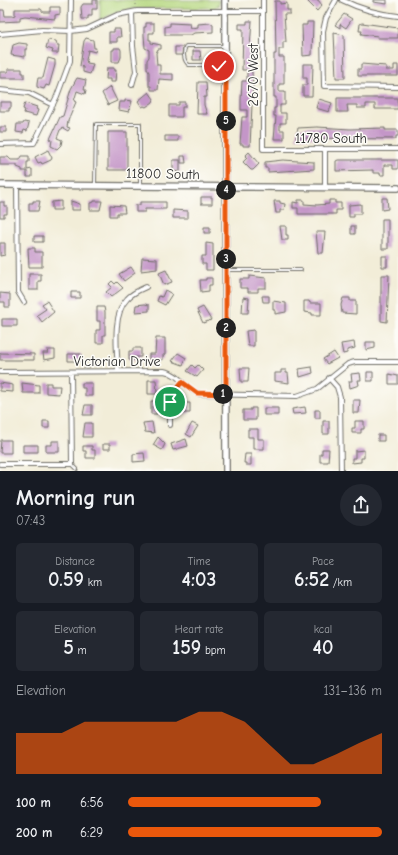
<!DOCTYPE html>
<meta charset="utf-8">
<style>
body{margin:0;font-family:"Comic Neue",sans-serif;background:#242831;color:#f1f3f6;height:100vh;display:flex;flex-direction:column;font-size:15px;white-space:nowrap}
*{box-sizing:border-box;margin:0}
p{font-size:13px;color:#9ea1a6}
.icon{flex:none;width:22px;height:22px;fill:none;stroke:currentColor;stroke-width:2;stroke-linecap:round;stroke-linejoin:round}
.map{position:relative;height:471px;overflow:hidden}
.side{display:flex;flex-direction:column;background:#171b24;flex:1}
.side>*{flex:none}
.pin{position:absolute;display:grid;place-items:center;width:34px;height:34px;color:#fff;margin:-17px;border:2px solid #fff;border-radius:50%;box-shadow:0 1px 4px #0007}
.km{position:absolute;width:20px;height:20px;margin:-10px;border-radius:50%;background:#222;color:#fff;font-size:11px;line-height:20px;text-align:center}
.round{display:grid;place-items:center;flex:none;width:42px;height:42px;border-radius:21px;background:#242831}
.overview{display:flex;align-items:center;justify-content:space-between;height:68px;padding:0 16px}
h1{font-size:22px;font-weight:600;line-height:30px}
.metrics{display:grid;grid-template-columns:repeat(3,1fr);gap:6px;height:68px;padding:4px 16px}
.metrics div{display:grid;align-content:center;border-radius:6px;background:#242831;text-align:center}
.metrics b{font-size:20px;font-weight:600}
.metrics small{font-size:11px;font-weight:400}
.metrics p{font-size:11px}
.chart{height:112px;padding:8px 16px}
.chart p{display:flex;justify-content:space-between}
.chart svg{width:100%;height:72px;margin-top:4px;fill:#ea580c;opacity:.7}
ul{padding:0 16px;list-style:none;font-size:13px}
li{display:grid;grid-template-columns:64px 48px 1fr;align-items:center;height:30px}
li i{height:10px;border-radius:5px;background:#ea580c}
.map>svg:first-child{display:block}
.green{fill:#b5d77f;stroke:#708155}
.building{fill:#c496c8}
.lines{fill:none;stroke-linecap:round;stroke-linejoin:round}
.service-casing{stroke:#716f68;stroke-width:4}
.minor-casing{stroke:#716f68;stroke-width:6}
.secondary-casing{stroke:#716f68;stroke-width:8}
.path{stroke:#716f68;stroke-width:1;stroke-dasharray:1 3;stroke-linecap:butt}
.service{stroke:#fff;stroke-width:2}
.minor{stroke:#fff;stroke-width:4}
.secondary{stroke:#fff;stroke-width:5.5}
.route-casing{stroke:#fff;stroke-width:8}
.route{stroke:#ea580c;stroke-width:5}
.labels{text-anchor:middle;dominant-baseline:central;stroke-width:3;stroke-linejoin:round;paint-order:stroke}
.street-label{font-size:14px;fill:#2b2b2b;stroke:#fdfcf7}
</style>
<div class="map">
<svg width="398" height="471" viewBox="0 0 398 471">
<rect width="100%" height="100%" fill="#fdfcf7"/>
<filter id="ink" filterUnits="userSpaceOnUse"><feTurbulence type="fractalNoise" baseFrequency=".025" numOctaves="2"/><feDisplacementMap in="SourceGraphic" scale="8" xChannelSelector="R" yChannelSelector="G"/><feConvolveMatrix kernelMatrix="1 2 1 2 8 2 1 2 1" color-interpolation-filters="sRGB"/></filter>
<filter id="wash" filterUnits="userSpaceOnUse"><feTurbulence type="fractalNoise" baseFrequency=".012" numOctaves="4" result="noise"/><feDisplacementMap in="SourceGraphic" scale="16" xChannelSelector="R" yChannelSelector="G"/><feGaussianBlur stdDeviation="0.9" result="paint"/><feColorMatrix in="noise" values="0 0 0 0 0 0 0 0 0 0 0 0 0 0 0 0 0 1.4 0 .05"/><feComposite in="paint" operator="in"/></filter>
<g filter="url(#wash)">
<rect width="100%" height="100%" fill="#f2edd8"/>
<path class="green" d="M100,0H219L218,6L214,8L131,9L117,12L100,20Z"/>
<g id="blocks">
<path class="building" d="M93,0H97V9H92V16H88V19H82L81,7L83,4H93Z
M310,0H318L322,5L317,11L308,2Z
M373,0H387V4L373,2Z
M275,1H280V4L287,3V10H290V14H284L286,42H283V49H279V57H284V84H279V92H285V105H280V113H286V123H280V130H284V139H274L276,116H274V108H276V97H274V54H276Z
M50,7H60V14L55,15V19L25,16L20,17V21L0,22V10H4L5,16H12L15,15V9H41L43,12H50Z
M344,14L352,19L346,28L340,24V28L335,25Z
M247,21H252L250,47H252L251,61L253,85L250,146H243V144H240L242,117H247V110H241V100L242,81H247V70H242L243,29H239V24H247Z
M307,22H313L312,55L303,56L302,25H307Z
M146,23H154V33H149V40H151V43L161,45V49H158L156,53L157,65H160V74H173V80L159,79L158,90H151V86H149V72L147,69V60L149,57V50L145,48L144,35V27H146Z
M170,23L190,24L191,28L198,27V24L210,23L213,25V32L194,33L191,35H165V27L170,26Z
M362,23L398,28V38H377L378,36L361,34L362,31H359L360,24Z
M114,29H120L121,37H117V42H109V32H114Z
M334,33L344,35L345,78H336Z
M86,38L93,40L94,48H96L95,52L88,50L86,60L87,63L93,64L90,74L83,72V67L80,66L84,41Z
M48,40L56,41L57,45H59L58,53H52L53,50L46,48Z
M19,43L27,44V49H25V57L11,55L13,45Z
M175,47H183L182,55H175Z
M114,48H120L121,50V57L119,62H112V50H114Z
M193,51H200L201,60H193Z
M48,58L55,60V65L49,86L46,85L44,89L37,87V84L38,78H43Z
M303,64H313L312,96H303V85H307V78H303Z
M361,64L386,66V70H394V65H398V76H358V69H361Z
M107,68H114V70H116L115,82H110V79H106Z
M8,69H22V73H24V78H0V72H8Z
M77,78L86,80L84,90H86L85,94L77,91L74,101L76,102L68,121L67,127L70,128L68,131L63,128L60,130L57,138L62,140L61,145L57,149L51,146L52,140L50,139L60,117L63,116L71,89Z
M198,82H206L207,97H204V105L207,114H197Z
M110,87L117,101L108,105L102,93Z
M149,92L154,99L153,102L146,107L144,106L142,107L138,101Z
M337,98H397L398,109H375V104H366V108H357V105H347L348,112H337Z
M319,99L332,103L329,112L316,108Z
M125,100L132,101L129,112L119,110L120,102H125Z
M0,102H11V108H9V111H0Z
M179,102H185V107H182V117H169V105H179Z
M25,103L37,107L36,109L38,110L36,116L24,113L25,110L23,109Z
M24,122L29,123L27,131L24,130L23,133L16,132L17,124H23Z
M0,127H6V132H0Z
M317,127L350,129L385,128V130H398V136H396V139L296,138L298,128Z
M108,132H127V170H108Z
M165,136H178V141H165Z
M48,150L52,158L51,160L42,164L41,162L38,163L35,157Z
M249,152L259,164L253,170H251L243,162L247,158L245,156Z
M22,156H29V162H27V170L32,169V177H27V171H22V169L17,167V165H0V157H8L11,160H20Z
M181,156H185L186,163H181Z
M173,160H180V172L173,171Z
M283,160L314,162V169L268,172V168H265V162Z
M338,160H398V169H393V165H384V175H380V173H373V170L336,171V161Z
M201,197H212V204H201Z
M382,198H387L388,209L382,210Z
M298,200H304V204L317,205L329,204V200H335V203H341V210H336V214H298V208H293V202L298,203Z
M33,201H40L38,211H29V203H33Z
M61,201V210H52V202Z
M71,201L80,204V210H71Z
M94,201H102L100,210H90V203L94,202Z
M274,201H280V203L285,204L284,210H280V213H276Z
M0,202H4V206H7V214H4V217H0Z
M140,202H166V209H145V212H136V205H140Z
M361,204V214H354V217H349V205Z
M110,205L124,206L125,213H117V216H110Z
M173,210L188,211V218H173Z
M382,219H388V249H382Z
M280,226H286V235H288V240H282Z
M351,226H355V234H351Z
M204,227H210V233H204Z
M316,232H325L323,253H318Z
M34,236H43V242H34Z
M0,243H5V255L0,256Z
M206,243L213,244V270H206V264H202V256H206Z
M28,248H35V252H42V267H29Z
M382,256H387V267H382Z
M142,258L157,259V269L141,271Z
M131,267L135,273L124,281L119,274Z
M166,270L172,282L164,285L159,273Z
M29,274H41V281H38V290H29Z
M381,275H389L387,322L381,321Z
M249,276L266,278V288H258V292H248V288H240V279H249Z
M206,278H212V285H209V291L201,292L200,280H206Z
M112,281L115,284L117,282L123,288L111,297L106,292L112,287L109,284Z
M165,290L172,294L165,305L157,301L159,296L162,297Z
M71,292H80V298H71Z
M0,293L10,294V307H5V302H0Z
M262,296H269V302H263Z
M243,297L249,298L248,313H242Z
M343,298H350V301H356V314L342,313L341,305Z
M47,301L54,312L42,322L37,315L46,309L42,304Z
M273,301L286,303V312L275,314V310H273Z
M304,301H309L310,303H321V315H312V313L304,312Z
M145,304L149,305V311L135,312L136,305Z
M97,307H104L105,312V335H103V343H96V330H100V321H97Z
M203,307L211,320L203,323L197,310Z
M2,319H17V326H2Z
M254,330V346H248L246,331Z
M156,338H165V355H163V360H149V354H155Z
M354,342L355,348L347,350V353L343,354L341,344Z
M366,342H375V348L366,350Z
M133,348H141V357H134V360H129V351H133Z
M47,350H55V358L44,360L43,353H48Z
M334,352L338,358L327,364L323,359Z
M0,353L34,354V360H0Z
M178,353L186,358L183,365L172,361Z
M68,354H81V361H68Z
M192,365L195,368L198,365L203,370L197,377L187,371Z
M312,367L313,373L300,377L299,369Z
M240,368H249L248,382H241Z
M281,370H286V373H288L289,383L275,381V373H281Z
M367,372H373V381H367Z
M360,373L361,380H358L359,385L350,388L349,381H352L351,374Z
M389,374L398,376V384H389Z
M148,380H156L157,394H148Z
M0,383L13,385V392L0,391Z
M22,383L39,385V393H23Z
M46,383H51V386H60L59,394L46,393Z
M82,383H92V396H85V388H82Z
M353,400H360L359,413H353Z
M151,401H157V414H151Z
M182,403H190V413H181Z
M85,405H92V415H83Z
M305,407L306,413L293,414L292,409Z
M251,408H256V420H243V410H251Z
M264,408H278V415H264Z
M315,410H320V418H315Z
M43,421H49V428H43Z
M323,421H329V434H323Z
M355,421H364V429H361V433H352V428H355Z
M152,422L154,433L145,432L143,423Z
M85,423H92V437H83Z
M192,423L198,426L191,437L186,434Z
M248,429H258V439H264V449H253V437H248Z
M378,435H384V441H378Z
M158,437L165,444L162,450L153,445Z
M186,439L188,446L173,450L171,444Z
M1,440H11V453H0Z
M52,441H59V452H46V445H52Z
M103,444H110V449H103Z
M23,445H38V452H23Z
M83,446H92V450H95V458H86V451H83Z
M322,449H329L328,462H320V454H322Z
M364,450V458H361V462L352,463V458H355V451Z
M144,453L145,461L133,462V454Z
M245,454H251V465H246V463H244Z"/>
</g>
</g>
<g filter="url(#ink)">
<use href="#blocks" fill-opacity="0" stroke="#716f68" stroke-width="1"/>
<g class="lines">
<g class="service-casing">
<path id="service" d="M224,65H189C183,61 183,52 186,46H224
M95,185L96,124H140V185
M227,270H301
M72,464L77,469"/>
</g>
<g class="minor-casing">
<path id="minor" d="M263,0V149H398
M336,0L326,18L323,31L324,86L398,87
M342,0C360,9 378,14 398,16
M132,12L133,46L136,71L132,85
M0,34L42,30L71,31L87,29L117,15L137,11H263
M0,90L29,93L53,105
M0,144L34,143L57,96L70,61L71,0
M325,149V188
M17,185L18,292L24,302
M118,371C117,350 112,314 127,299C132,293 139,290 146,287
M0,372L164,371C179,373 186,390 200,394L297,396L317,389L348,364L355,362H398
M329,378L337,387L340,397L341,471
M170,425V399L182,382
M0,464H72L71,372"/>
</g>
<g class="secondary-casing">
<path id="secondary" d="M225,0L226,471
M0,185L398,188"/>
</g>
<path class="path" d="M136,0V7"/>
<use href="#service" class="service"/>
<use href="#minor" class="minor"/>
<use href="#secondary" class="secondary"/>
</g>
</g>
<g class="lines" filter="url(#ink)">
<g class="route-casing">
<path id="route" d="M170,402L172,394L182,382L197,393L226,394V66H219"/>
</g>
<use href="#route" class="route"/>
</g>
<g class="labels">
<g class="street-label">
<text transform="translate(253 75) rotate(-90)">2670 West</text>
<text x="331" y="138">11780 South</text>
<text transform="translate(163 174) rotate(1)">11800 South</text>
<text x="117" y="361">Victorian Drive</text>
</g>
</g>
</svg>
<div class="pin" style="left:170px;top:402px;background:#1e9e55"><svg class="icon" aria-label="arrive" viewBox="0 0 24 24"><path d="M6 21V4h12l-3 4 3 4H6"/></svg></div>
<div class="pin" style="left:219px;top:66px;background:#d93025"><svg class="icon" aria-label="check" viewBox="0 0 24 24"><path d="M5 12l5 5 9-10"/></svg></div>
<b class="km" style="left:223px;top:394px">1</b>
<b class="km" style="left:226px;top:328px">2</b>
<b class="km" style="left:226px;top:259px">3</b>
<b class="km" style="left:226px;top:190px">4</b>
<b class="km" style="left:226px;top:121px">5</b>
</div>
<section class="side">
<div class="overview"><div><h1>Morning run</h1><p>07:43</p></div><a class="round"><svg class="icon" aria-label="share" viewBox="0 0 24 24"><path d="M12 15V3M7 8l5-5 5 5M5 13v7h14v-7"/></svg></a></div>
<div class="metrics">
<div><p>Distance</p><b>0.59<small> km</small></b></div>
<div><p>Time</p><b>4:03</b></div>
<div><p>Pace</p><b>6:52<small> /km</small></b></div>
</div>
<div class="metrics">
<div><p>Elevation</p><b>5<small> m</small></b></div>
<div><p>Heart rate</p><b>159<small> bpm</small></b></div>
<div><p>kcal</p><b>40</b></div>
</div>
<div class="chart"><p><span>Elevation</span>131–136 m</p>
<svg viewBox="0 0 160 44" preserveAspectRatio="none"><path d="M0 44V19L10 19L20 19L30 12L40 12L50 12L60 12L70 12L80 6L90 6L100 12L110 25L120 38L130 38L140 32L150 25L160 19V44z"/></svg>
</div>
<ul>
<li><b>100 m</b>6:56<i style="width:76%"></i></li>
<li><b>200 m</b>6:29<i style="width:100%"></i></li>
</ul>
</section>
